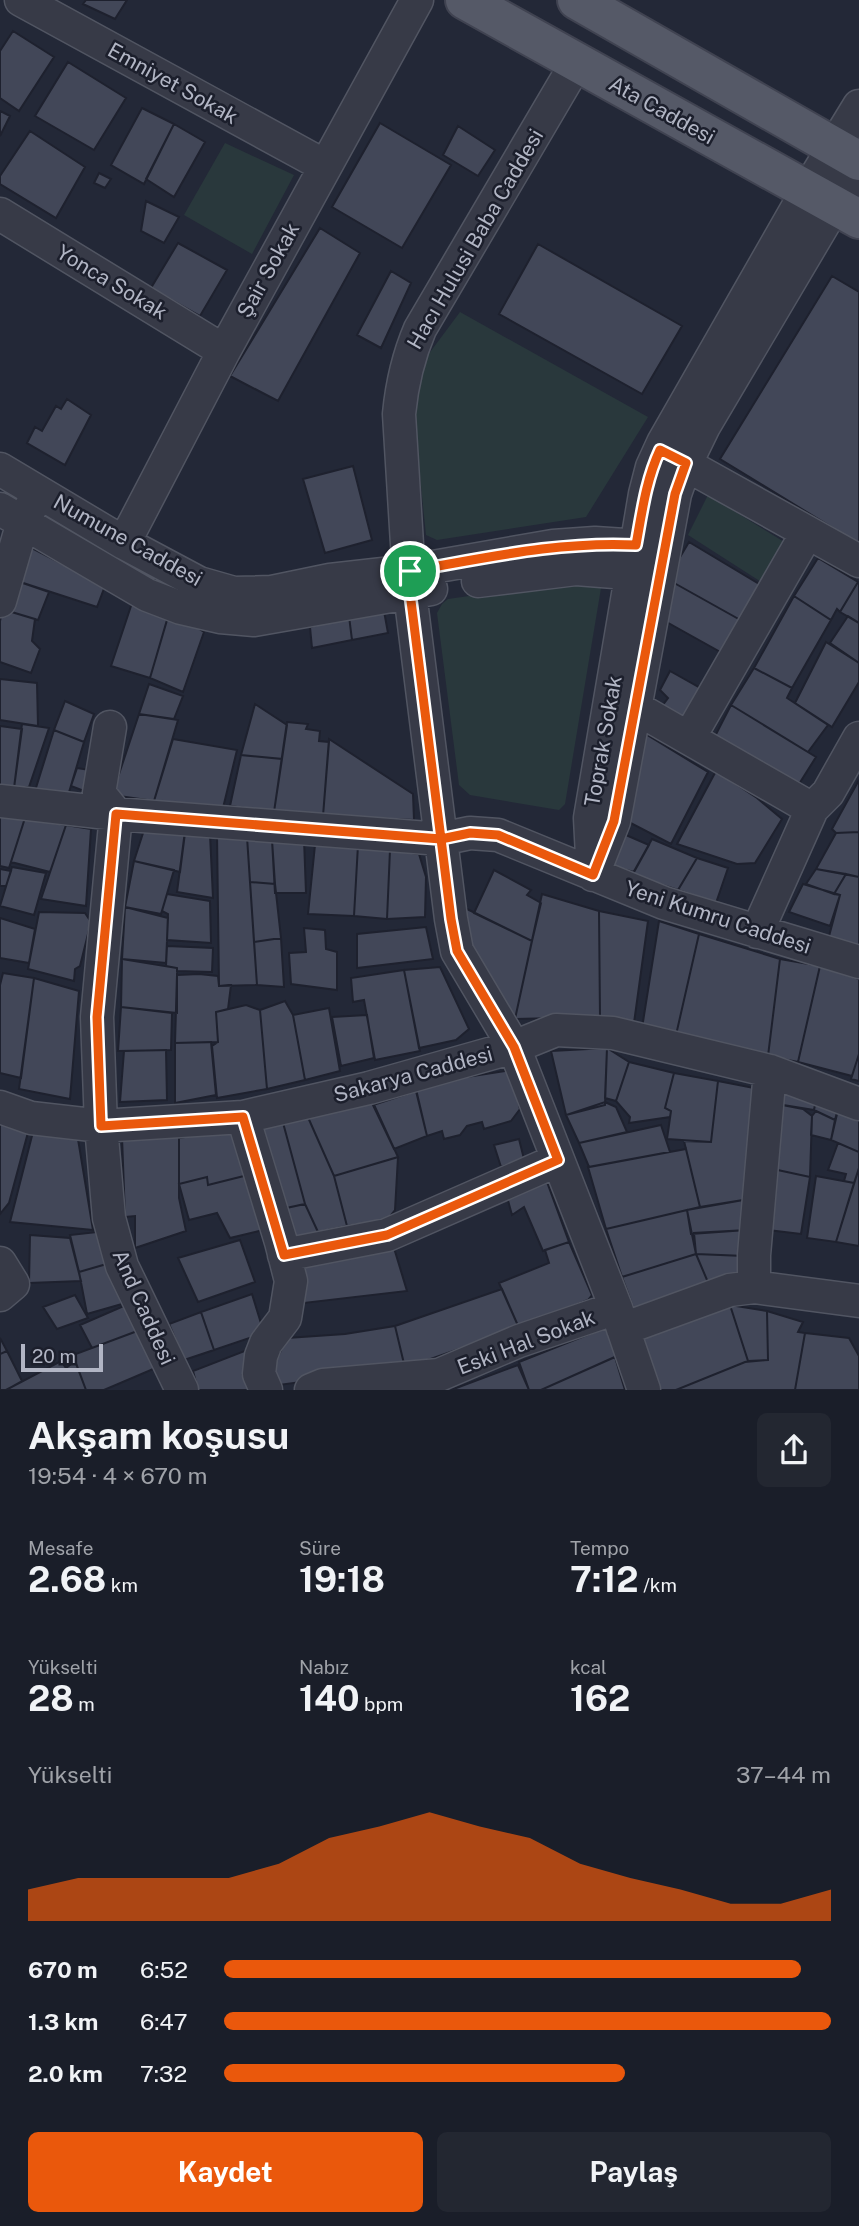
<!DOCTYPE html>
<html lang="tr">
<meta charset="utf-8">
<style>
body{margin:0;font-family:"Public Sans",sans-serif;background:#232731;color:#f1f3f6;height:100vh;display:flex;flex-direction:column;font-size:26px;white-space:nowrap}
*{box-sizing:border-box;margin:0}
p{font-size:23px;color:#9fa2a8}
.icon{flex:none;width:38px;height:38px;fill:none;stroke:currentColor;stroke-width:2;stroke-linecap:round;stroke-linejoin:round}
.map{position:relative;height:1390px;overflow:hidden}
.details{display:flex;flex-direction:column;background:#1a1e29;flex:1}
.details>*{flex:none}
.scale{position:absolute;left:21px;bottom:18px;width:82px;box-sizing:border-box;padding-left:7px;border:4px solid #b1b5c4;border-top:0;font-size:19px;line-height:24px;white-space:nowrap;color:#b1b5c4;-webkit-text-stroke:5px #1c1f2c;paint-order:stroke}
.pin{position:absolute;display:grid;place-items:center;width:60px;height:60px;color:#fff;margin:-30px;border:4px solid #fff;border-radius:50%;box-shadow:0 2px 7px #0007}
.round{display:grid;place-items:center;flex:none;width:74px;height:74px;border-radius:10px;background:#232731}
.head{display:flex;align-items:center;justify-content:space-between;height:119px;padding:0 28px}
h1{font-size:38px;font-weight:700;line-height:52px}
.stats{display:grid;grid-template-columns:repeat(3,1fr);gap:10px;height:119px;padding:7px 28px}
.stats div{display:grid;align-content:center}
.stats b{font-size:35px;font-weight:700}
.stats small{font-size:19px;font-weight:400}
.stats p{font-size:19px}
.chart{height:196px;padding:14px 28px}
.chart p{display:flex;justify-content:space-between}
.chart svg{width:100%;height:126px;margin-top:7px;fill:#ea580c;opacity:.7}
.action{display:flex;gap:14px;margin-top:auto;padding:14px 28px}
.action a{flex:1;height:80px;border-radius:10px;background:#ea580c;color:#fff;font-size:28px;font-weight:700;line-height:80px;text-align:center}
.action a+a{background:#232731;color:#f1f3f6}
ul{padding:0 28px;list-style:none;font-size:23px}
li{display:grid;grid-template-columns:112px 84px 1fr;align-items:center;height:52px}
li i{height:18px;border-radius:9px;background:#ea580c}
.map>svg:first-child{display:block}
.green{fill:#29383c}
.building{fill:#424758;stroke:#1e212e;stroke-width:2}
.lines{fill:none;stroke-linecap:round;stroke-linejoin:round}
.minor-casing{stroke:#515562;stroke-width:35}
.major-casing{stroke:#404351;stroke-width:42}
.minor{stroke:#373a47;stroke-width:32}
.major{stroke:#555967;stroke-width:38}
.route-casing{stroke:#fff;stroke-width:14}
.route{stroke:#ea580c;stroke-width:9}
.labels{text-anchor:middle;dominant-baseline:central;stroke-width:5;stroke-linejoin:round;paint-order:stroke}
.street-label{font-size:21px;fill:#b1b5c4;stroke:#1c1f2c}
</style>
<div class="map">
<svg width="859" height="1390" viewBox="0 0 859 1390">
<rect width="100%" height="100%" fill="#232837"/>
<path class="green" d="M225,143L294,175L252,254L184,215Z
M460,312L648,417L586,517L437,540L426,535L413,409L422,363Z
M708,495L789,545L766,585L688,535Z
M584,580L602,582L565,804L559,810L470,795L459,785L437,613L442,604L448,599Z"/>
<path class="building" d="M86,0H127L115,19L83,4Z
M13,31L54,57L19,111L0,98V51Z
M68,62L126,98L94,150L35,116Z
M142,108L174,124L144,184L111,165Z
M0,111L10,116L0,136Z
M380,123L451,165L402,248L332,207Z
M174,124L205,142L174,197L146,179Z
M458,126L495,150L478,176L443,155Z
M30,131L85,167L56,218L0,184V176Z
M99,173L111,179L105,188L94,183Z
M146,201L179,217L164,243L141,231Z
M320,228L360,253L278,401L230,376Z
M178,243L227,270L200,316L151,288Z
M538,244L682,326L642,394L499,314Z
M391,271L411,283L381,348L357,335Z
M832,276L859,292V544L720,459Z
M67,399L91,415L65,465L27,443L35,427L42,431L56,406L61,409Z
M353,466L372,540L325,553L303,479Z
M689,542L766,588L744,622L667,579Z
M26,545L105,586L97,607L14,580Z
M818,558L858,582L840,612L837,609L831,620L794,596Z
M667,579L744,622L724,654L663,620Z
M14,580L49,592L38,620L5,610Z
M858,582H859V623L840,612Z
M794,596L831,620L792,688L754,668Z
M134,597L169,613L150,678L111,666Z
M5,610L35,619L32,641L40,649L31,673L0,662V621L2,612Z
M170,610L204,632L183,692L150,678Z
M384,611L388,633L352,640L349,616Z
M349,616L352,640L312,648L310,627Z
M848,616L859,623V663L830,643Z
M826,642L859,663V682L832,727L795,703Z
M754,668L792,688L787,698L828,725L808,752L731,705Z
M670,671L702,689L683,725L659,710L668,698L660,690Z
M0,679L37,683L38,726L0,720Z
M149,684L183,696L174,719L139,714Z
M65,701L94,714L84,742L54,730Z
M255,704L287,725L282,759L241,755Z
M731,705L816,757L794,792L711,744Z
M139,714L178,720L154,801L112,795Z
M287,722L308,724L306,729L320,731L319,741L329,742L323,816L274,812Z
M22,724L49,728L29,787L14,788Z
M0,726L22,729L14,788L0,786Z
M54,730L84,742L67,799L35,791Z
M639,730L708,772L671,844L619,817Z
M173,739L237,750L223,808L154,801Z
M329,739L413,794L414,820L323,816Z
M241,755L282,759L274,812L230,806Z
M77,768L90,770L84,791L71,786Z
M716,771L757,798L782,819L755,863L737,864L677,844Z
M859,780V832L836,833L832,829Z
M0,816L25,818L9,868L0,866Z
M25,818L66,825L50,872L11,862Z
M66,825L91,829L86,906L41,899Z
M144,830L185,833L180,872L134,861Z
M185,831L210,834L213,898L177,892Z
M619,832L649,845L634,872L614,867V850Z
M859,832V877L816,869L836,833Z
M217,834L247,837L257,985L219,986Z
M247,837L272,840L275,884L250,882Z
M304,839L306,893H275L272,840Z
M652,839L697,858L678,890L632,875Z
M315,845H358L354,916L308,914Z
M358,845L390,850L387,919L354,916Z
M390,850L419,854L426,877L425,917L387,919Z
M697,858L728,868L716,903L678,890Z
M134,861L174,870L161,914L125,907Z
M12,867L46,873L34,915L0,906Z
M0,869L11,871L6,886H0Z
M816,869L846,874L834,894L806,884Z
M494,870L531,890L527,895L541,903L532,941L474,913Z
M846,874L859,877V951L828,940L840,895L834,894Z
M250,882L275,884L281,938L254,942Z
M803,884L840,895L830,926L789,912Z
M167,894L210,901L211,943L167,940L168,914L162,911Z
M542,894L599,911L600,1017L515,1019Z
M125,907L168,918L166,963L122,959Z
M467,909L532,941L515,1019L466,935L464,913Z
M599,911L648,921L634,1023L600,1017Z
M39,912L85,913L91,922L80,966L75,969L74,981L28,969Z
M0,918L35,929L29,963L0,958Z
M659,921L699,934L676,1035L642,1028Z
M426,927L433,959L357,968V934Z
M304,928L325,930L326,949L337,952V990L291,984L289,953L306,952Z
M699,934L780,959L768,1056L676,1035Z
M281,938L284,987L257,985L254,942Z
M167,946L213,948L212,972L177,971V968L166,966Z
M122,959L177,968V1013L121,1007Z
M780,959L820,966L798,1062L768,1056Z
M820,966L859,979V1054L852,1076L798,1062Z
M440,967L469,1029L456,1040L419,1048L404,970Z
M404,970L420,1051L375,1060L364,1000L353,1002L351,978Z
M3,973L34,978L21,1078L0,1073V985Z
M199,974L218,976L219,986L231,985L228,1009L216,1012L218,1042L175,1043L177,975Z
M34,978L79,991L70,1099L19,1089Z
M285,1001L293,1015L305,1080L267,1089L260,1010Z
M246,1005L260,1010L267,1089L217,1098L212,1046L218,1042L216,1012Z
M121,1007L172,1013L171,1050L118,1051Z
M329,1008L340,1071L305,1080L293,1015Z
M367,1015L374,1058L341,1066L332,1017Z
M211,1042L216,1095L175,1103V1043Z
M607,1048L629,1062L616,1101L605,1098Z
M607,1048L605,1105L566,1115L551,1051Z
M166,1050L167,1100L120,1102L124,1051Z
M859,1054V1081L851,1079Z
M629,1062L674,1073L665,1108L671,1111L670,1117L629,1123L630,1117L616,1101Z
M511,1070L520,1109L511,1121L484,1129L482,1122L467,1126L460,1135L444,1139L442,1131L427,1136L415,1085Z
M674,1073L718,1081L711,1142L667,1139L671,1111L665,1108Z
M778,1080L818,1090L814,1110L777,1104Z
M718,1081L754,1088L749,1199L700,1207L684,1141L711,1142Z
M818,1090L840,1101L835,1120L814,1110Z
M416,1091L427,1136L394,1149L373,1105Z
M370,1096L398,1157L334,1176L307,1115Z
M840,1101L859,1111V1152L831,1140Z
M605,1102L616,1107L627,1132L579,1143L566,1115Z
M777,1104L803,1109L812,1116L810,1177L773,1169Z
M816,1111L835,1120L831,1140L811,1135L812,1116Z
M307,1115L334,1176L347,1226L318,1232L305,1204L282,1119Z
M0,1118L30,1125L9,1203L0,1214Z
M282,1119L305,1204L277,1210L250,1125Z
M35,1124L77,1133L93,1230L10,1222Z
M661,1125L670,1152L589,1167L579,1143Z
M240,1128L252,1174L208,1185L207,1177L179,1184V1138Z
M179,1135V1198L186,1231L135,1248V1216L125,1217L122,1137Z
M519,1139L524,1159L501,1167L494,1145Z
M838,1143L859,1152V1168L854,1183L844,1181L846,1174L828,1170Z
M686,1149L700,1207L606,1229L588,1167Z
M398,1157L395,1210L387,1220L347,1226L334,1176Z
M859,1168V1246L836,1242Z
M773,1169L810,1177L801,1234L768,1230Z
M252,1174L267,1229L230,1238L217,1213L189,1220L179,1184L207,1177L208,1185Z
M816,1176L854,1183L836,1242L807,1238Z
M536,1181L547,1182L569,1242L543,1251L524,1207L512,1215L507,1197Z
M749,1199L746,1230L691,1234L687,1210Z
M305,1204L318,1232L291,1241L277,1210Z
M687,1210L696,1254L622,1277L606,1229Z
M746,1230L744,1256L696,1254L694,1233Z
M97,1232L110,1263L79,1272L70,1235Z
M30,1235L70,1238L81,1281L29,1283Z
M240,1240L255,1282L198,1302L178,1258Z
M569,1242L592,1295L588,1300L519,1328L499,1283L549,1263L545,1250Z
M394,1248L407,1291L304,1303L300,1263Z
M696,1254L744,1256L745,1280L710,1287Z
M696,1254L710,1287L636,1315L622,1277Z
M110,1263L122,1304L87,1314L79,1272Z
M502,1289L519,1328L405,1368L395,1326Z
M252,1294L264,1333L214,1350L201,1312Z
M75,1295L88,1318L57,1329L43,1307Z
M126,1305L140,1330L92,1348L80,1325Z
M730,1305L748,1361L676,1390H656L634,1340Z
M730,1305L767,1311L768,1360L748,1361Z
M767,1311L803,1322L798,1332L805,1333L795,1390H676L745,1362L768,1360Z
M201,1312L214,1350L184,1360L169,1324Z
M395,1326L405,1368L279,1385L272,1369L287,1338L345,1334Z
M607,1327L617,1356L541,1390H529L519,1362Z
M140,1330L158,1367L104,1390H86L73,1355Z
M805,1333L849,1338L859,1356V1390H795Z
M0,1338L7,1351L0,1354Z
M247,1350L252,1372L243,1375L250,1390H198L193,1371Z
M7,1351L22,1381L6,1390H0V1354Z
M615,1357L625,1390H541Z
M61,1361L66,1368L75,1361L86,1390H6Z
M518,1365L529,1390H451Z"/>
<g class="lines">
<g class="minor-casing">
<path id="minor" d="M21,0L325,166
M577,62L420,329C408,357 402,383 399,414L410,593L451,919L457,951L514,1047L616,1308L644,1390
M0,214L224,351
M667,454L859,561
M0,469L124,543L199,583L234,593L272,592L330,580L410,571L553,546L595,543L655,547
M0,509L147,595L181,608L220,617L254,620L431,589
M124,543L224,351L417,0
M478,581L576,569L653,575
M0,601L23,522L33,503
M636,708L812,809
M110,727L99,793L116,814L97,1017L101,1126L109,1218L122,1266L182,1390
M689,738L807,533
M0,801L116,814L441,839L470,833L498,835L664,903L859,962
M597,864L614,821L675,494L686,463L704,426L859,164
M593,875L590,818L645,494L652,467L663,443L807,191L859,106
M757,932L812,809L828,793L859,738
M770,1071L754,1255V1287L859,1301
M0,1107L31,1118L101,1126L243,1117L369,1088L514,1047L556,1030L613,1033L770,1071L859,1104
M243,1117L281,1242L291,1281L285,1318L266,1343L261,1356L259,1374L266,1390
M284,1255L387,1235L558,1160
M0,1263L13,1284L0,1295
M623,1329L730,1290L754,1287
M311,1390L323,1385L439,1375L519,1341L616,1308"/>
</g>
<g class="major-casing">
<path id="major" d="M465,0L859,219
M577,0L859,161"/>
</g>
<use href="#minor" class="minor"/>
<use href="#major" class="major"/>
</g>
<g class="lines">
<g class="route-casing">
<path id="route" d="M410,571V593L441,839L116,814L97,1017L101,1126L243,1117L284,1255L387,1235L558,1160L514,1047L457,951L451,919L441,839L470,833L498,835L593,875L614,821L675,494L686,463L660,450C646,480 642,512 636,545C559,541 486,558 410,571"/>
</g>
<use href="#route" class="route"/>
</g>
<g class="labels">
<g class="street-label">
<text transform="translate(173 83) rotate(29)">Emniyet Sokak</text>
<text transform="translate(662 110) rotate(29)">Ata Caddesi</text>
<text transform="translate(475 239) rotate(-60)">Hacı Hulusi Baba Caddesi</text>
<text transform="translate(268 270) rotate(-61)">Şair Sokak</text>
<text transform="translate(112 282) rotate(31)">Yonca Sokak</text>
<text transform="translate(128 540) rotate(29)">Numune Caddesi</text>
<text transform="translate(603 741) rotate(-80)">Toprak Sokak</text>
<text transform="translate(718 917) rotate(18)">Yeni Kumru Caddesi</text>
<text transform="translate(413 1074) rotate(-15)">Sakarya Caddesi</text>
<text transform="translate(144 1307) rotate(66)">And Caddesi</text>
<text transform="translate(526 1342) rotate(-21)">Eski Hal Sokak</text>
</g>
</g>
</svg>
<div class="scale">20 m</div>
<div class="pin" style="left:410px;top:571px;background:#1e9e55"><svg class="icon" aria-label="arrive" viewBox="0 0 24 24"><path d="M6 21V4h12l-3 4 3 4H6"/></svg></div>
</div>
<section class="details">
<div class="head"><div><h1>Akşam koşusu</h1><p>19:54 · 4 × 670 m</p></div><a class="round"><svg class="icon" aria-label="share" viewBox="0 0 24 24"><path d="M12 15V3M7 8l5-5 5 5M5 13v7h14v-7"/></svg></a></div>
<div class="stats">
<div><p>Mesafe</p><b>2.68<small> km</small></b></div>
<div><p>Süre</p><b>19:18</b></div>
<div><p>Tempo</p><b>7:12<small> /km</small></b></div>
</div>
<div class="stats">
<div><p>Yükselti</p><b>28<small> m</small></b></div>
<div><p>Nabız</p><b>140<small> bpm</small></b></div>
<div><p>kcal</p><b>162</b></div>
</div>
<div class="chart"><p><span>Yükselti</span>37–44 m</p>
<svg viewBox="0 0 160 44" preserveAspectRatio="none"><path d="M0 44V33L10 29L20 29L30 29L40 29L50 24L60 15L70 11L80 6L90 11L100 15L110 24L120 29L130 33L140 38L150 38L160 33V44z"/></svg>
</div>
<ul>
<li><b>670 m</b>6:52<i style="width:95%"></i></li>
<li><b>1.3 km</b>6:47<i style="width:100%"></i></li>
<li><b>2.0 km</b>7:32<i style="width:66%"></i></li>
</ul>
<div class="action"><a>Kaydet</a><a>Paylaş</a></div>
</section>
